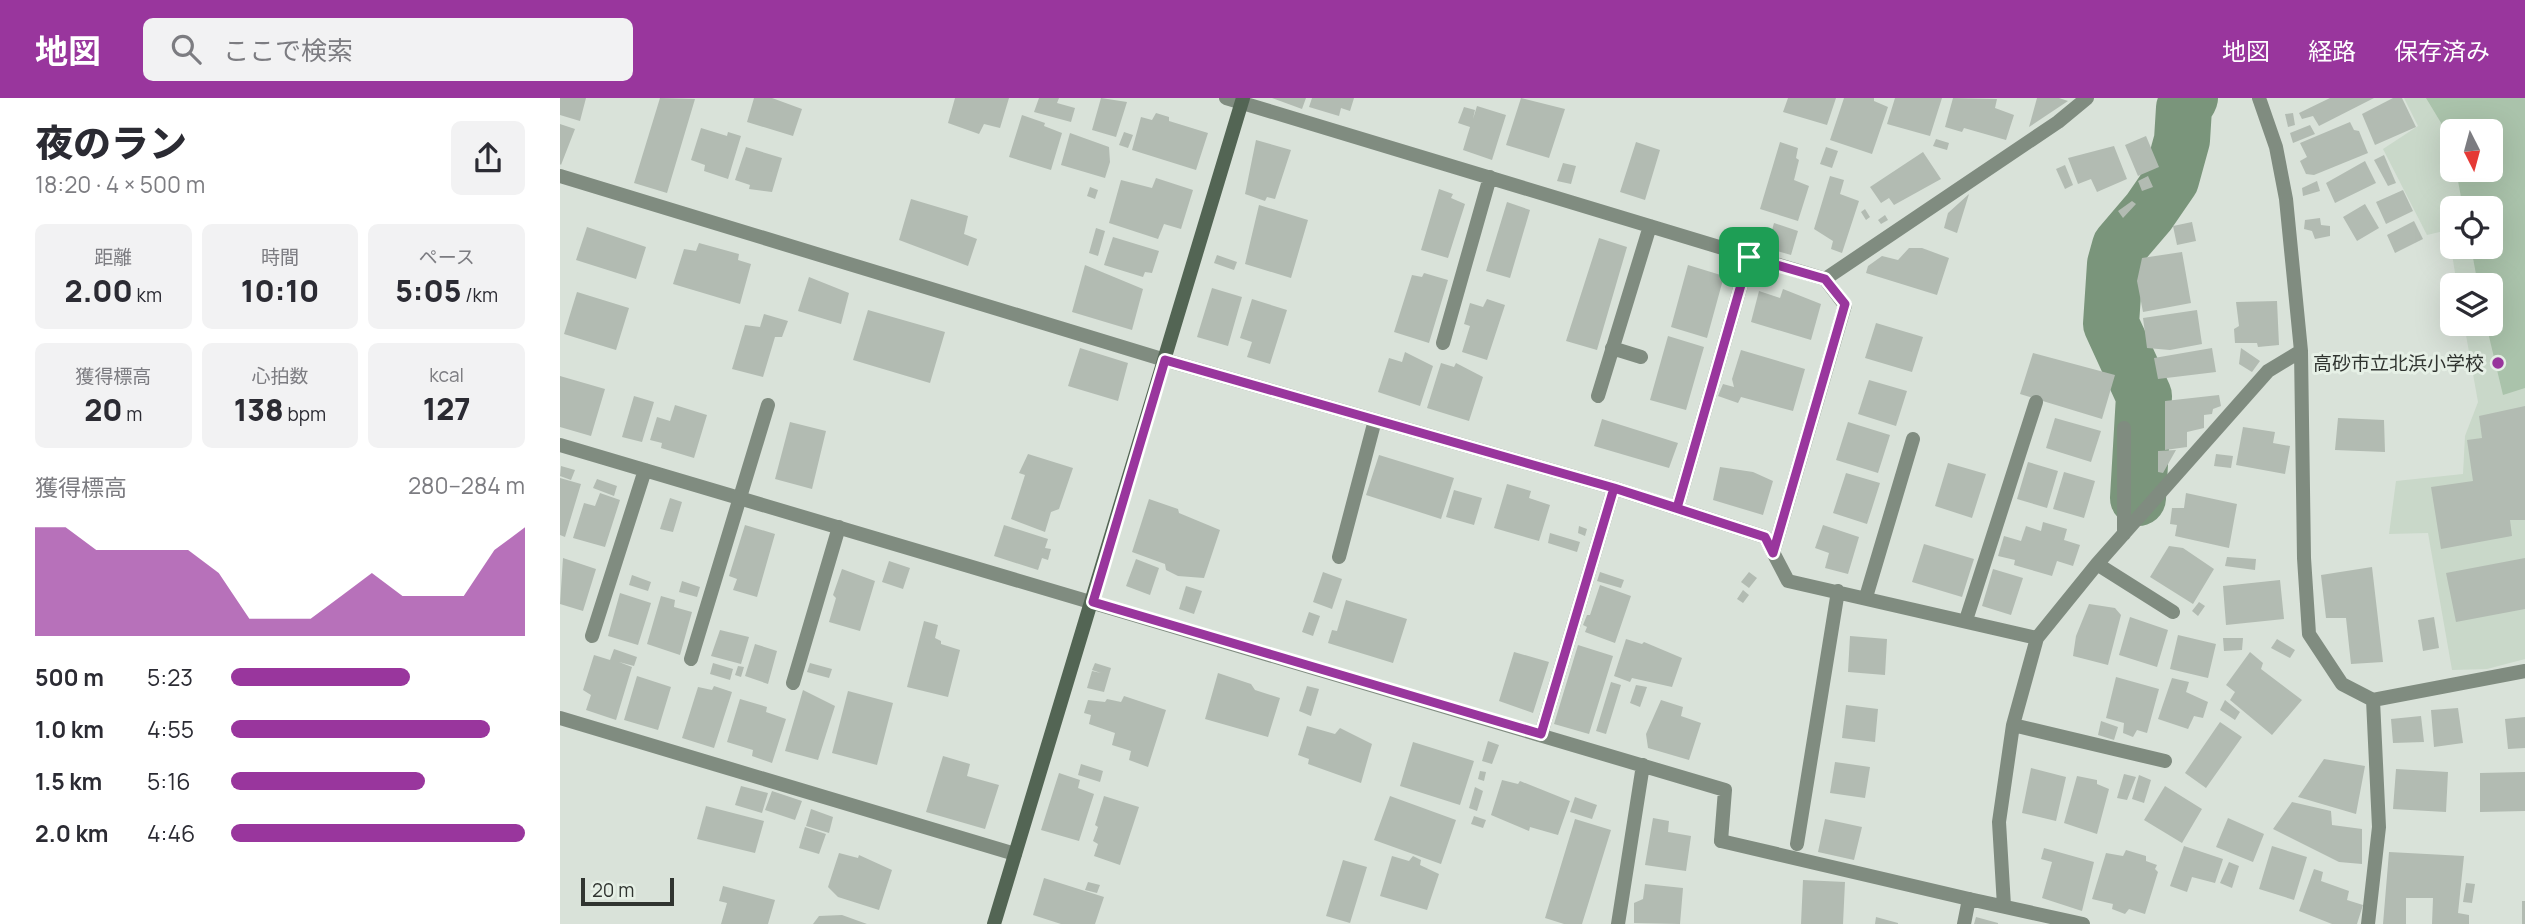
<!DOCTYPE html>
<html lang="ja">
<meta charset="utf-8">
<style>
body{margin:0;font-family:Manrope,"Noto Sans JP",sans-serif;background:#f2f2f3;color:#2b2b33;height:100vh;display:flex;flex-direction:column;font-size:26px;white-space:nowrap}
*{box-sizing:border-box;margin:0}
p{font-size:23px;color:#7c7c81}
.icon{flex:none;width:38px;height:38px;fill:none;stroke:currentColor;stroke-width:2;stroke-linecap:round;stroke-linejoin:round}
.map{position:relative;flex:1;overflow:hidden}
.sheet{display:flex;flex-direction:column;background:#fff;width:560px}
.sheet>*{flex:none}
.needle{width:46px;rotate:174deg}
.buttons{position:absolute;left:1880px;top:21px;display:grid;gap:14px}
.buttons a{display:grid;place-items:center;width:63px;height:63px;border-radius:10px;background:#fff;box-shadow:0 7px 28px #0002;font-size:35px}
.scale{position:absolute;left:21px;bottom:18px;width:93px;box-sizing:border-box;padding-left:7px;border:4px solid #303430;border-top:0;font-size:19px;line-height:24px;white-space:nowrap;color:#303430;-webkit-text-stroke:5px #e6f0e6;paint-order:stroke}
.pin{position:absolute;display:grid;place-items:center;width:60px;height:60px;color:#fff;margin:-30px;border-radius:14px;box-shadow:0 4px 10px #0006}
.round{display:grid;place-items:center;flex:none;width:74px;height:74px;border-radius:10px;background:#f2f2f3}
.head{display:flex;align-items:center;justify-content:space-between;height:119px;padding:0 35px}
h1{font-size:38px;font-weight:800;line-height:52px}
.figures{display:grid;grid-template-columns:repeat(3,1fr);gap:10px;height:119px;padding:7px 35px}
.figures div{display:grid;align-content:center;border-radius:10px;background:#f2f2f3;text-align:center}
.figures b{font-size:30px;font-weight:800}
.figures small{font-size:19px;font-weight:400}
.figures p{font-size:19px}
.chart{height:196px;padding:14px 35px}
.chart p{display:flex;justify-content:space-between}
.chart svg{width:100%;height:126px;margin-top:7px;fill:#99369d;opacity:.7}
ul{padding:0 35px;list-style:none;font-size:23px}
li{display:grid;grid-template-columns:112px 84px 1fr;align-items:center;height:52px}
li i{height:18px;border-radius:9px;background:#99369d}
header{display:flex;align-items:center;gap:42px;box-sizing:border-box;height:98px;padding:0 35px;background:#99369d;color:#fff}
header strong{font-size:33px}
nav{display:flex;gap:38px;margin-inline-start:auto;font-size:24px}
.search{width:490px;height:63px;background:#f2f2f3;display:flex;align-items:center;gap:18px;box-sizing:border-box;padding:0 24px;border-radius:10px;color:#7c7c81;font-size:26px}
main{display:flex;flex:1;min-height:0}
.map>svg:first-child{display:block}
.built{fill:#c9d8c9;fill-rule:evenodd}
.green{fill:#aac3ab}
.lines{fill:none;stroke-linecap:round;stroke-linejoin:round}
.river{stroke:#7a957b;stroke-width:56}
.building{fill:#b2bbb2}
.lane{stroke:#808c80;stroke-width:14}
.street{stroke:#808c80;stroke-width:14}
.secondary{stroke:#536554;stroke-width:14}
.route-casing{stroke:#fff;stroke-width:14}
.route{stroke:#99369d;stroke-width:9}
.poi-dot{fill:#99369d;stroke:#e6f0e6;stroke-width:2.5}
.labels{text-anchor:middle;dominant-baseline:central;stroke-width:6;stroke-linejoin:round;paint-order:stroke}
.poi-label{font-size:19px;fill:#303430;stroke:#e6f0e6;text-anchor:end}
</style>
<header>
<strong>地図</strong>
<div class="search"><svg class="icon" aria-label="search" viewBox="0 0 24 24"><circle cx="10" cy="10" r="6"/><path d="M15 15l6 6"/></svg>ここで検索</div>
<nav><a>地図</a><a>経路</a><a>保存済み</a></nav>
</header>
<main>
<section class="sheet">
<div class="head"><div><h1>夜のラン</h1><p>18:20 · 4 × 500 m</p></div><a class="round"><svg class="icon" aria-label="share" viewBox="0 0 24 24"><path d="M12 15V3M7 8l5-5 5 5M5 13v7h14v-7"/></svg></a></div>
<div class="figures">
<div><p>距離</p><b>2.00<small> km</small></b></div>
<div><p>時間</p><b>10:10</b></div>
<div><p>ペース</p><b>5:05<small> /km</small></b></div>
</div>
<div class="figures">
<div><p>獲得標高</p><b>20<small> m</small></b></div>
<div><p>心拍数</p><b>138<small> bpm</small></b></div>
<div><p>kcal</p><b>127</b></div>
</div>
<div class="chart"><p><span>獲得標高</span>280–284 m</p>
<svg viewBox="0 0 160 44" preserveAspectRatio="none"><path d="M0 44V6L10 6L20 14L30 14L40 14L50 14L60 22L70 38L80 38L90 38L100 30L110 22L120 30L130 30L140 30L150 14L160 6V44z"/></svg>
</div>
<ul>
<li><b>500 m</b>5:23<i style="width:61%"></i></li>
<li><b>1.0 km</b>4:55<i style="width:88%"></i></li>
<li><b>1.5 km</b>5:16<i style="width:66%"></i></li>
<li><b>2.0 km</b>4:46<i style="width:100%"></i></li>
</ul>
</section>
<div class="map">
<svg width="1965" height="826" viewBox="0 0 1965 826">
<rect width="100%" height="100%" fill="#d9e2d9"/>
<path class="built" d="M1844,0H1965V561L1927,571L1892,572L1868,435L1829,436L1836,383L1903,376L1905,338L1918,304L1904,226H1930V187H1897L1888,132L1867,137L1823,51L1858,28ZM1892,33H1930V72H1892ZM1892,110H1930V149H1892Z"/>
<path class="green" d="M1866,0H1965V290L1943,297L1926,226H1930V187H1918L1911,149H1930V110H1903L1896,72H1930V33H1892V51L1889,38Z"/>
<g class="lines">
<path class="river" d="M1578,400L1584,298L1551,226L1555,166L1560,148L1589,114L1611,82L1622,42L1624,10L1630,0"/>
</g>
<path class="building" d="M0,0H26L20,23L0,17Z
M100,0L135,1L107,95L74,85Z
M194,0H212L242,11L233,38L187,24Z
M395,0H449L440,30L424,26L419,36L388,25Z
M479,0H499L497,5L515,10L511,24L474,14Z
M541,0L567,4L556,39L532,32Z
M712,0H746L742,11Z
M752,0H794L790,13L781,10L779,18L749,9Z
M961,0L1005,11L989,60L946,47Z
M1228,0H1276L1267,27L1223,14Z
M1284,0H1314V3L1328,9L1312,56L1270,42Z
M1335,0H1382L1370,38L1327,26Z
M1393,0L1437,1L1435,10L1454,17L1446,42L1404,30L1402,34L1385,29Z
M1477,0H1499L1508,3L1469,29Z
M1770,0H1814L1759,28L1753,18L1742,21L1739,15Z
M1833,0H1842L1856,29L1815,47L1802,16Z
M917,8L946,17L932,62L903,52L910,29L898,25L904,9L915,12L913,21Z
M596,15L609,19V23L648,35L636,72L572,52L581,19L592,22Z
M1733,15L1735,27L1728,29L1725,16Z
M462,17L485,25L484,28L502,35L491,72L449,59Z
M1790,24L1794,32L1799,33L1808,55L1754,77L1746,76L1740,63L1747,59L1740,45Z
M0,26L15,31L1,67L0,66Z
M1750,27L1755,36L1733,45L1730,35Z
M141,30L167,38L168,34L181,38L168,81L144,73L145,67L131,62Z
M564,34L573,37L568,50L559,47Z
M510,35L549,49L550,64L545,80L501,67Z
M1586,38L1599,69L1578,78L1565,47Z
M1376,41L1389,45L1387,52L1373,48Z
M696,42L731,52L715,101L707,99L705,103L685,96Z
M1076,44L1100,52L1085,102L1060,94Z
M1220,44L1238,50L1236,60L1239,62L1234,82L1249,88L1238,123L1200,111Z
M1554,48L1567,81L1537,94L1531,81L1518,86L1508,60Z
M186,49L222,60L212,94L189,91L190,87L175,82Z
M1266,49L1278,53L1272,70L1260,66Z
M1363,54L1381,81L1334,107L1329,100L1321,105L1310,89Z
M1824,57L1836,85L1828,88L1814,62Z
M1805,63L1816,85L1775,105L1766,85Z
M1003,65L1016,68L1011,86L997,83Z
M1505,67L1513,87L1505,91L1496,71Z
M1270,78L1284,82L1280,96L1299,103L1282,155L1271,151L1273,143L1254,131Z
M1588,78L1593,89L1582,93L1578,83Z
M596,80L633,92L621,131L604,126L598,141L549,125L561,82L592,90Z
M1757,83L1760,93L1743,98L1742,90Z
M530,89L538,92L535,101L527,98Z
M879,91L893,96L891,100L905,106L888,160L861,152Z
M1843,92L1853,113L1826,126L1816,104Z
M1409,96L1397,135L1384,130L1388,115Z
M351,101L408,118L404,136L417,141L408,168L339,142Z
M1572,103L1576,106L1563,120L1558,113Z
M947,104L970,112L950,180L926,173Z
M1805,106L1819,130L1797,143L1783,119Z
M699,107L748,122L731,180L685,166Z
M1305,111L1310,119L1306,122L1301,114Z
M1325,117L1328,122L1321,126L1318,122Z
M1760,120L1761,127L1770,128V138L1755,141L1752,133L1744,131L1745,122Z
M1854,123L1863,141L1835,155L1827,137Z
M1632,124L1636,143L1617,147L1613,128Z
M1214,125L1238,133L1231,157L1207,150Z
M27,129L86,149L76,181L16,162Z
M536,130L545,133L538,158L529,155Z
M553,139L599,153L592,175L585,174L583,179L544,167Z
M1039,140L1067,149L1037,252L1006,243Z
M139,145L179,156L178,162L191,166L180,206L113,186L124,151L136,153Z
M1349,150H1362L1389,160L1377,197L1306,175L1308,168L1322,158L1338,162Z
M1622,154L1631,205L1583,214L1577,183L1582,160Z
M657,157L677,164L674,172L654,165Z
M525,167L583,191L572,232L512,214Z
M1128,167L1164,178L1147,240L1111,229Z
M864,175L888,182L869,245L834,234L852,177L862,179Z
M249,179L289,195L281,226L238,213Z
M652,190L682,199L668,248L637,239Z
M1223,191L1261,206L1251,242L1191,224L1199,193L1220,200Z
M17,194L69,210L56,252L4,236Z
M692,201L727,212L710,266L687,259L692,244L680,240Z
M927,201L945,207L927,262L902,254L910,228L904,226L910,205L923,209Z
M1717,203L1719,247L1698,249L1697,245H1675L1674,231L1679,228L1676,204Z
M308,212L385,234L370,285L293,262Z
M1637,212L1642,246L1610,252L1587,250L1583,220Z
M204,216L228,223L222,239H215L203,279L172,271L185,227L200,229Z
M1316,225L1363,239L1352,274L1305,260Z
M1108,238L1144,249L1126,312L1090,302Z
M520,250L568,265L558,303L508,288Z
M1652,250L1656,274L1598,281L1594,260Z
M1681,250L1700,263L1692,274L1679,266Z
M1181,252L1245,271L1233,313L1181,299L1178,305L1158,298L1163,286L1174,289L1172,281Z
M845,254L873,268L860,308L818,294L829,260L842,264Z
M1473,255L1555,277L1542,321L1460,296Z
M881,265L894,269L896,265L923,279L909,323L867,310Z
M0,278L45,291L31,338L0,329Z
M1309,282L1347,293L1336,328L1298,316Z
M1659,297L1661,308L1653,311L1652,316L1644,317V330L1627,334V349L1605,352V303Z
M74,298L94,304L82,344L62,339Z
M115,307L147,317L134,360L101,350L102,345L90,342L97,319L110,323Z
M1965,308V422H1950L1952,438L1881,451L1871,389L1913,383L1907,342L1922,340L1919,318Z
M1495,320L1541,333L1531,364L1486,350Z
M1778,320L1824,322L1825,354L1775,352Z
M1042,321L1118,345L1109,370L1034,348Z
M230,324L266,333L252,391L215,381Z
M1288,324L1330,337L1318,375L1276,362Z
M1683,329L1715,334L1713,345L1730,348L1725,376L1676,367Z
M1616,352L1603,375L1598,374V353Z
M468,356L513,370L499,411L491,414L485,434L451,421L465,377L459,375Z
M1656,356L1673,358L1671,370L1654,368Z
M819,357L894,380L881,421L806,397Z
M1468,364L1498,373L1487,410L1457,401Z
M1388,365L1426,376L1412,420L1375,408Z
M1,368L15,372L11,382L0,378Z
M1160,369L1193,374L1213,383L1203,417L1153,402Z
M1504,374L1535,383L1524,420L1493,411Z
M1286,375L1320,385L1307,426L1273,415Z
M0,380L21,386L5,439L0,437Z
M37,381L57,388L54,398L33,390Z
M947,386L971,393L969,400L990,407L979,443L934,430Z
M894,392L922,400L914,427L886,419Z
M40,395L60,402L45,449L13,440L24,405L35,408Z
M1626,395L1677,406L1669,450L1615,438L1617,427L1610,426L1612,410H1624Z
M110,400L122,404L113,434L100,431Z
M589,401L618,411L619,415L660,432L644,480L618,478L606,472L605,466L572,454Z
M1483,424L1507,431L1504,442L1520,447L1513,468L1497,463L1492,478L1454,467L1455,462L1438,458L1444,438L1461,443L1466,428L1481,433Z
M185,427L215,436L197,499L173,492L177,481L169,478Z
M444,427L488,441L485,450L491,451L488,462L482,460L478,472L434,458Z
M1263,427L1299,439L1288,476L1265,470L1269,455L1255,450Z
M1019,428L1027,431L1025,438L1018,435Z
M990,435L1020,444L1017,454L988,445Z
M1364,446L1414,461L1402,499L1352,484Z
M1609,448L1623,450L1654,471L1633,506L1590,479Z
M1667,459L1696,461L1695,472L1665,468Z
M3,460L36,471L23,513L0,506Z
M1965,460V511L1896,524L1886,475Z
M576,461L599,470L590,497L566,488Z
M329,463L350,470L343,491L322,484Z
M1812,469L1823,564L1791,566L1786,520H1766L1761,477Z
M282,471L315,483L300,533L269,524L276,500L273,497Z
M1433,471L1463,480L1451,517L1422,508Z
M763,474L782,481L772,511L753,504Z
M1040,474L1064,482L1061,490L1037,483Z
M1189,474L1197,480L1189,490L1181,484Z
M72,477L91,484L88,493L69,487Z
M1720,482L1724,521L1666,527L1663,488Z
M122,483L140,489L137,499L119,494Z
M1040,487L1071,498L1055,545L1025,534L1027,529L1023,527L1027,517H1030Z
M626,488L642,493L634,516L619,511Z
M1183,492L1189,497L1183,505L1177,501Z
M60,495L91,505L78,547L48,538Z
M101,498L115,502L114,509L132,514L120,557L87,546Z
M786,502L847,521L833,565L768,545L772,532L777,533Z
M1639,504L1645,508L1638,518L1632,513Z
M1529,506L1555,510L1561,517L1548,567L1513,558L1516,538Z
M749,514L760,518L753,538L742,534Z
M1570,519L1608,532L1597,569L1559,557Z
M1874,519L1879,550L1863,553L1858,522Z
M364,523L378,527L375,540L381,543V546L400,552L388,599L347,589Z
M160,532L189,539L181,566L151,558Z
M1618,537L1656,546L1648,580L1610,571Z
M1290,538L1327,541L1325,577L1288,574Z
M1663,540H1683L1682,552L1664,553Z
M1066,541L1082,546L1084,544L1122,560L1112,589L1072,580L1070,584L1054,578Z
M1717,541L1735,552L1730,560L1711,550Z
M195,546L217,553L208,586L185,578Z
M1018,547L1053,558L1029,636L994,626Z
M54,551L77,559L74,568L59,564L72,569L56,622L26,612L31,597L23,592L34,557L50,562Z
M954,554L989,564L973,615L939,603Z
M1690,554L1703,565L1701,571L1742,602L1712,637L1670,602L1675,594L1666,587Z
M153,565L173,571L170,582L150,576Z
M250,565L272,571L269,580L247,574Z
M535,565L551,570L544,594L527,590L532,573L541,575L532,572Z
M178,568L184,569L181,579L175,577Z
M658,575L691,586L695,592L720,600L708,639L645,621Z
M77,578L111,589L98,632L64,622Z
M1556,579L1599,591L1587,635L1577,632L1573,639L1563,635L1564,625L1546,620Z
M1612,580L1629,584L1626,594L1648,604L1643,620L1634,618L1628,631L1598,621Z
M1051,584L1061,587L1046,636L1036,633Z
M1076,587L1087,589L1080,609L1070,605Z
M154,588L172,594L154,650L122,640L138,589L152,592Z
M747,588L759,591L751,618L739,613Z
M243,592L275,608L258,662L225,653Z
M288,593L333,605L317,667L272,655Z
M564,598L606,612L588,669L569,662L571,653L552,647L555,635L529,626L531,617L524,615L528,602L545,604L547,601L561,604Z
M180,601L207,609L206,614L226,621L212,665L192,658L193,652L167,644Z
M1101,602L1123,609L1121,618L1141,625L1129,662L1088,650L1086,636Z
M1665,602L1680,614L1675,622L1660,612Z
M1286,607L1318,611L1315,644L1282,640Z
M1898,610L1903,645L1874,649L1871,612Z
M1861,618L1864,644L1833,645L1831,621Z
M1965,619V650L1948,651L1945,621Z
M1541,623L1558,629L1554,642L1538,637Z
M1660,624L1682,639L1646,690L1625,675Z
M747,628L775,636L780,630L812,646L801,685L748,666L749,661L738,657Z
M928,643L939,647L932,666L922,663Z
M853,644L914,663L900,707L840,688Z
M383,658L410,666L407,678L439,687L425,731L366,714Z
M1764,661L1805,668L1796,716L1738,699Z
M1275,664L1310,669L1305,700L1270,695Z
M521,666L543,673L540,684L518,677Z
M1471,670L1506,679L1496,723L1462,715Z
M1836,671L1888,674L1886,714L1833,711Z
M920,673L926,674L924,683L918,681Z
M1965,674V713L1920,714V675Z
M499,675L520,682L518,690L534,696L519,743L481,732Z
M1564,676L1576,679L1567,702L1557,700Z
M1579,677L1591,682L1584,705L1572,701Z
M1517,678L1537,682V686L1549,691L1537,736L1504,725Z
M942,682L958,686L960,683L1010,703L998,737L970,729L969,733L931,717Z
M181,688L208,695L202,715L175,707Z
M1605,688L1642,711L1622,745L1584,722Z
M915,689L923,693L917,713L909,710Z
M212,693L242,703L235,722L205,712Z
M544,698L579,709L560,767L534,758L538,746L533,743L538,729L535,727Z
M830,698L896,722L881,766L814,742Z
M1015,699L1037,707L1032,721L1010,714Z
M1732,704L1771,713L1772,727L1802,731V766L1779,764L1713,731Z
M146,708L204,723L195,755L137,741Z
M251,711L273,719L269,735L246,728Z
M914,718L926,722L923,730L911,726Z
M1093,720L1109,723L1108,734L1131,738L1126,773L1085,767Z
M1668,720L1704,736L1693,764L1656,749Z
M1015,721L1051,732L1022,826H1004L985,820Z
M1265,721L1302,729L1294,762L1258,754Z
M245,729L266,736L259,756L239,750Z
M1624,748L1663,761L1655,785L1632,779L1627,794L1610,788Z
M1712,748L1747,759L1734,802L1699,791Z
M1484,750L1534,764L1522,813L1482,800L1492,764L1481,761Z
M1566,752L1586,758V763L1597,767L1595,771L1598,774L1585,816L1569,811L1565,816L1552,811L1553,806L1532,801L1546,755L1563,758Z
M1829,754L1904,758L1898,815L1909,817V826H1872L1873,800H1846V826H1823Z
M279,755L298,760L299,757L332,772L319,812L278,799L268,789Z
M832,758L849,763L853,758L861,762L860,767L879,776L867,812L820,798Z
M783,762L807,769L790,825L766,818Z
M1669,764L1679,768L1672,790L1660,785Z
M1754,771L1763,774L1761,783L1789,793L1787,802L1803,807L1797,826H1772L1739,813Z
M484,780L544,799L535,826H501L473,817Z
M1243,782L1285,784L1283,826H1241Z
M528,784L540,787L537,795L525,792Z
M1906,785L1915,786L1912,805L1903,804Z
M1085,786L1123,790L1120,826L1074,825V805L1083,801Z
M163,788L215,802L208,826H161L167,805L159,803Z
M1962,803H1965V826H1962Z
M282,817L307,826H253L259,818Z
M1316,819L1338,825V826H1315Z
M1416,819L1438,825V826H1414Z"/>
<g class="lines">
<path class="lane" d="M131,561L208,307
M1161,743L1409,801"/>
<path class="street" d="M666,0L1265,181L1498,24L1527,0
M1699,0L1716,49L1726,101L1741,253L1744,460L1749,536L1782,586L1813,602L1965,573
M0,78L605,262L1054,390L1205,439L1228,483L1477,540
M883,245L930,79
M1052,250L1081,259
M1038,298L1090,128
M0,347L1165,692L1161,743
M1117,410L1189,159
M1564,436V330
M1213,455L1285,207L1265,181
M779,459L815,322
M1537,466L1613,514
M1306,499L1353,341
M1406,522L1476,304
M32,538L85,372
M233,585L279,429
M0,620L455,756
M1453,627L1605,663
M981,636L1054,390
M1237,746L1278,493
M1444,808L1439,724L1453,627L1477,540L1537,466L1708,273L1741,253
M1058,826L1083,667
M1404,826L1409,801L1523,826
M1808,826L1819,729L1813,602"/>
<path class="secondary" d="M434,826L683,0"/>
</g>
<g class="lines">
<g class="route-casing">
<path id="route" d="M1189,159L1117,410L1054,390L605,262L533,504L981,636L1054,390L1205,439L1213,455L1285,206L1265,181L1189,159"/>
</g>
<use href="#route" class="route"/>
</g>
<circle class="poi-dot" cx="1938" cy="265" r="7"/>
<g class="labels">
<g class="poi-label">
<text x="1924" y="265">高砂市立北浜小学校</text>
</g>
</g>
</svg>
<div class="buttons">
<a><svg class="needle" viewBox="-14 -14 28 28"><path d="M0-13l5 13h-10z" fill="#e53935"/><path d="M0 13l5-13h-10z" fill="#7c7c81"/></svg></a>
<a><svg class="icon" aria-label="locate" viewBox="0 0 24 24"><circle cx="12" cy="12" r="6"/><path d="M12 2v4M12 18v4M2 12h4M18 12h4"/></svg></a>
<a><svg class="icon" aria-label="layers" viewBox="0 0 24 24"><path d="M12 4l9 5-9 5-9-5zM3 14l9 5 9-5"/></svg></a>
</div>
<div class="scale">20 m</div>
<div class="pin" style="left:1189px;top:159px;background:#1e9e55"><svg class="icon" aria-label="arrive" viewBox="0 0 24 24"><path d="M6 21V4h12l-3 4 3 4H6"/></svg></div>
</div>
</main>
